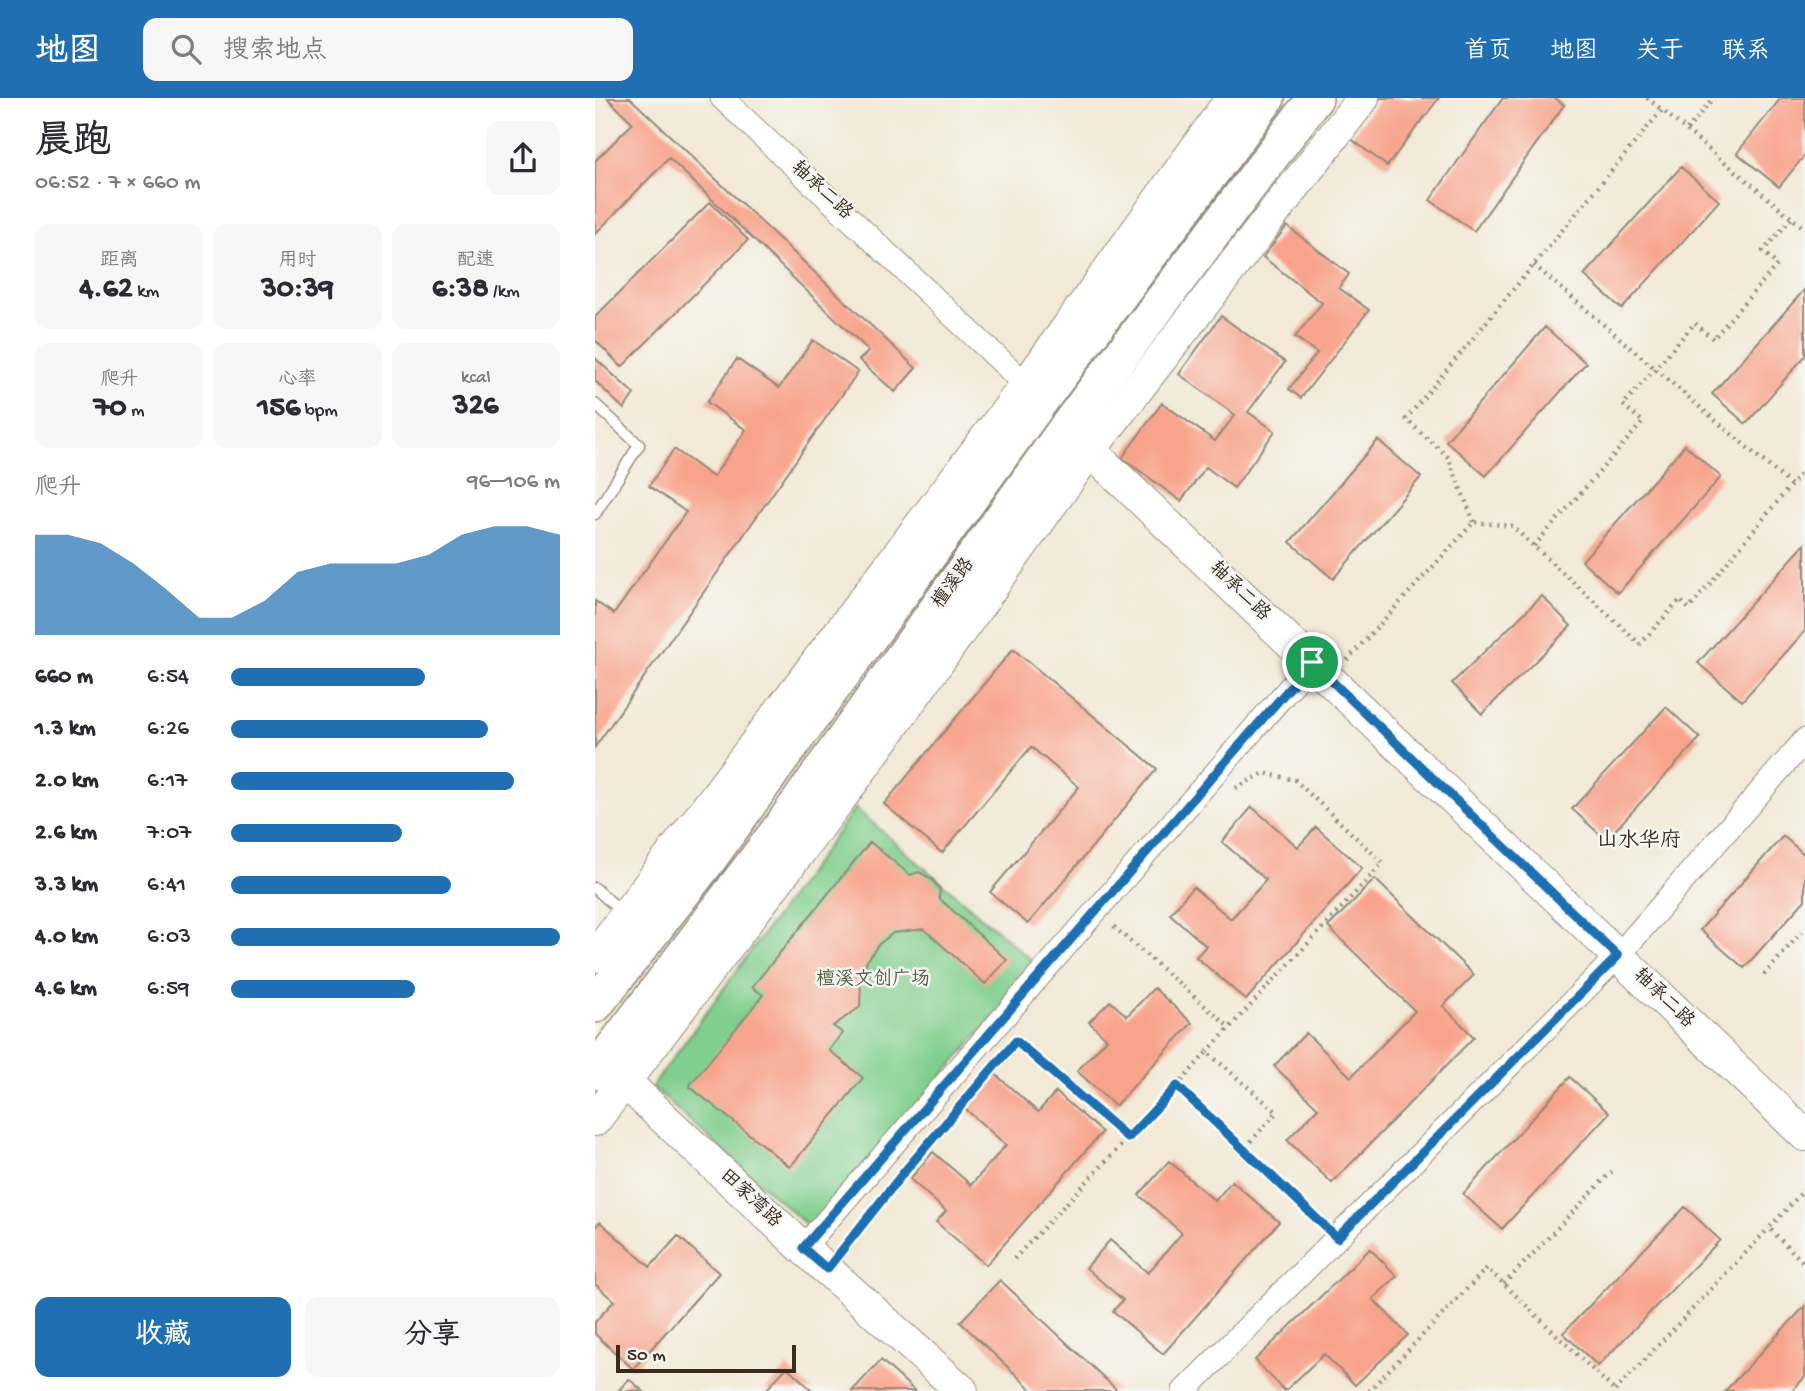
<!DOCTYPE html>
<html lang="zh">
<meta charset="utf-8">
<style>
body{margin:0;font-family:"Gochi Hand","LXGW WenKai TC",sans-serif;background:#f7f7f7;color:#2b2b33;height:100vh;display:flex;flex-direction:column;font-size:26px;white-space:nowrap}
*{box-sizing:border-box;margin:0}
p{font-size:23px;color:#7c7c81}
.icon{flex:none;width:38px;height:38px;fill:none;stroke:currentColor;stroke-width:2;stroke-linecap:round;stroke-linejoin:round}
.map{position:relative;flex:1;overflow:hidden}
.drawer{display:flex;flex-direction:column;background:#fff;width:595px}
.drawer>*{flex:none}
.scale{position:absolute;left:21px;bottom:18px;width:180px;box-sizing:border-box;padding-left:7px;border:4px solid #3b2a1e;border-top:0;font-size:19px;line-height:24px;white-space:nowrap;color:#3b2a1e;-webkit-text-stroke:5px #f6f6f2;paint-order:stroke}
.pin{position:absolute;display:grid;place-items:center;width:60px;height:60px;color:#fff;margin:-30px;border:4px solid #fff;border-radius:50%;box-shadow:0 2px 7px #0007}
.round{display:grid;place-items:center;flex:none;width:74px;height:74px;border-radius:14px;background:#f7f7f7}
.overview{display:flex;align-items:center;justify-content:space-between;height:119px;padding:0 35px}
h1{font-size:38px;font-weight:700;line-height:52px}
.stats{display:grid;grid-template-columns:repeat(3,1fr);gap:10px;height:119px;padding:7px 35px}
.stats div{display:grid;align-content:center;border-radius:14px;background:#f7f7f7;text-align:center}
.stats b{font-size:30px;font-weight:700}
.stats small{font-size:19px;font-weight:400}
.stats p{font-size:19px}
.chart{height:196px;padding:14px 35px}
.chart p{display:flex;justify-content:space-between}
.chart svg{width:100%;height:126px;margin-top:7px;fill:#1f6fb2;opacity:.7}
.primary-button{display:flex;gap:14px;margin-top:auto;padding:14px 35px}
.primary-button a{flex:1;height:80px;border-radius:14px;background:#1f6fb2;color:#fff;font-size:28px;font-weight:700;line-height:80px;text-align:center}
.primary-button a+a{background:#f7f7f7;color:#2b2b33}
ul{padding:0 35px;list-style:none;font-size:23px}
li{display:grid;grid-template-columns:112px 84px 1fr;align-items:center;height:52px}
li i{height:18px;border-radius:9px;background:#1f6fb2}
header{display:flex;align-items:center;gap:42px;box-sizing:border-box;height:98px;padding:0 35px;background:#1f6fb2;color:#fff}
header strong{font-size:33px}
nav{display:flex;gap:38px;margin-inline-start:auto;font-size:24px}
.search{width:490px;height:63px;background:#f7f7f7;display:flex;align-items:center;gap:18px;box-sizing:border-box;padding:0 24px;border-radius:14px;color:#7c7c81;font-size:26px}
main{display:flex;flex:1;min-height:0}
.map>svg:first-child{display:block}
.green{fill:#81cf8e;stroke:#5e7c56;stroke-width:2}
.building{fill:#f8a48c}
.lines{fill:none;stroke-linecap:round;stroke-linejoin:round}
.lane-casing{stroke:#968a7a;stroke-width:13}
.street-casing{stroke:#968a7a;stroke-width:25}
.secondary-casing{stroke:#968a7a;stroke-width:34}
.primary-casing{stroke:#968a7a;stroke-width:38}
.path{stroke:#968a7a;stroke-width:4.5;stroke-dasharray:2 5;stroke-linecap:butt}
.lane{stroke:#fff;stroke-width:10}
.street{stroke:#fff;stroke-width:23}
.secondary{stroke:#fff;stroke-width:32}
.primary{stroke:#fff;stroke-width:35}
.route-casing{stroke:#fff;stroke-width:14}
.route{stroke:#1f6fb2;stroke-width:9}
.labels{text-anchor:middle;dominant-baseline:central;stroke-width:5;stroke-linejoin:round;paint-order:stroke}
.street-label{font-size:19px;fill:#3b2a1e;stroke:#f6f6f2}
.park-label{font-size:19px;fill:#505c40;stroke:#f6f6f2}
.neighbourhood-label{font-size:21px;fill:#3b2a1e;stroke:#f6f6f2}
</style>
<header>
<strong>地图</strong>
<div class="search"><svg class="icon" aria-label="search" viewBox="0 0 24 24"><circle cx="10" cy="10" r="6"/><path d="M15 15l6 6"/></svg>搜索地点</div>
<nav><a>首页</a><a>地图</a><a>关于</a><a>联系</a></nav>
</header>
<main>
<section class="drawer">
<div class="overview"><div><h1>晨跑</h1><p>06:52 · 7 × 660 m</p></div><a class="round"><svg class="icon" aria-label="share" viewBox="0 0 24 24"><path d="M12 15V3M7 8l5-5 5 5M5 13v7h14v-7"/></svg></a></div>
<div class="stats">
<div><p>距离</p><b>4.62<small> km</small></b></div>
<div><p>用时</p><b>30:39</b></div>
<div><p>配速</p><b>6:38<small> /km</small></b></div>
</div>
<div class="stats">
<div><p>爬升</p><b>70<small> m</small></b></div>
<div><p>心率</p><b>156<small> bpm</small></b></div>
<div><p>kcal</p><b>326</b></div>
</div>
<div class="chart"><p><span>爬升</span>96–106 m</p>
<svg viewBox="0 0 160 44" preserveAspectRatio="none"><path d="M0 44V9L10 9L20 12L30 19L40 28L50 38L60 38L70 32L80 22L90 19L100 19L110 19L120 16L130 9L140 6L150 6L160 9V44z"/></svg>
</div>
<ul>
<li><b>660 m</b>6:54<i style="width:59%"></i></li>
<li><b>1.3 km</b>6:26<i style="width:78%"></i></li>
<li><b>2.0 km</b>6:17<i style="width:86%"></i></li>
<li><b>2.6 km</b>7:07<i style="width:52%"></i></li>
<li><b>3.3 km</b>6:41<i style="width:67%"></i></li>
<li><b>4.0 km</b>6:03<i style="width:100%"></i></li>
<li><b>4.6 km</b>6:59<i style="width:56%"></i></li>
</ul>
<div class="primary-button"><a>收藏</a><a>分享</a></div>
</section>
<div class="map">
<svg width="1210" height="1293" viewBox="0 0 1210 1293">
<rect width="100%" height="100%" fill="#f6f6f2"/>
<filter id="ink" filterUnits="userSpaceOnUse"><feTurbulence type="fractalNoise" baseFrequency=".0143" numOctaves="2"/><feDisplacementMap in="SourceGraphic" scale="14" xChannelSelector="R" yChannelSelector="G"/><feConvolveMatrix kernelMatrix="1 2 1 2 8 2 1 2 1" color-interpolation-filters="sRGB"/></filter>
<filter id="wash" filterUnits="userSpaceOnUse"><feTurbulence type="fractalNoise" baseFrequency=".00686" numOctaves="4" result="noise"/><feDisplacementMap in="SourceGraphic" scale="28" xChannelSelector="R" yChannelSelector="G"/><feGaussianBlur stdDeviation="1.57" result="paint"/><feColorMatrix in="noise" values="0 0 0 0 0 0 0 0 0 0 0 0 0 0 0 0 0 1.4 0 .05"/><feComposite in="paint" operator="in"/></filter>
<g filter="url(#wash)">
<rect width="100%" height="100%" fill="#f2e9d6"/>
<path class="green" d="M260,710L443,868L215,1130L57,989Z"/>
<g id="blocks">
<path class="building" d="M12,0H35L321,270L300,294L264,262L274,253L74,60L0,136V63L38,25Z
M785,0H844L792,68L755,40Z
M908,0H960L969,7L879,133L835,102Z
M1186,0H1210V57L1184,89L1142,55Z
M1086,69L1124,103L1027,211L989,177Z
M115,104L153,142L27,269L0,242V219Z
M692,128L754,176L744,190L774,212L706,300L694,291L722,255L700,239L727,205L668,159Z
M1210,191V258L1151,326L1117,296Z
M626,218L690,264L653,314L680,333L639,390L611,369L586,403L527,360L567,305L620,343L640,317L584,276Z
M950,229L991,265L891,378L851,343Z
M218,242L263,274L0,649V503L19,516L91,414L54,388L79,351L118,379L151,332L112,304L142,261L184,290Z
M0,260L39,296L29,311L0,283Z
M783,342L826,379L738,481L695,444Z
M1090,347L1126,379L1023,495L987,463Z
M1210,446V533L1147,603L1103,565Z
M947,498L976,528L887,616L857,585Z
M418,551L562,671L433,826L395,794L484,689L436,649L347,755L289,706Z
M1071,609L1105,640L1011,742L977,711Z
M657,709L703,749L721,729L767,770L651,902L601,859L611,848L575,816L598,789L636,821L671,782L627,744Z
M1188,738L1210,757V802L1149,870L1105,832Z
M275,744L315,777L324,774L337,781L345,791L344,800L412,862L390,886L329,831L298,835L283,847L271,865L266,882L265,909L238,928L248,935L234,952L268,980L195,1069L94,988L168,897L157,889Z
M780,781L879,877L848,908L879,939L737,1085L692,1042L723,1010L679,968L711,935L756,979L820,913L733,829Z
M559,890L597,925L520,1008L482,973L512,941L494,924L515,903L532,918Z
M398,974L443,1014L461,994L507,1034L391,1167L341,1124L351,1113L315,1081L338,1054L376,1087L411,1047L367,1008Z
M975,979L1014,1015L907,1131L868,1096Z
M574,1063L620,1103L637,1083L684,1124L568,1256L518,1213L528,1202L491,1170L515,1142L553,1175L587,1135L544,1097Z
M1090,1109L1125,1142L1003,1268L968,1235Z
M5,1124L55,1169L83,1138L124,1175L38,1271L0,1236V1224L19,1203L0,1186V1129Z
M775,1151L802,1178L778,1201L813,1237L760,1287L729,1256L690,1293L660,1262Z
M405,1182L523,1293H438L365,1224Z
M1210,1208V1279L1197,1293H1130Z
M286,1262L320,1293H257Z
M192,1269L218,1293H170Z
M34,1281L48,1293H23Z"/>
</g>
</g>
<g filter="url(#ink)">
<use href="#blocks" fill-opacity="0" stroke="#968a7a" stroke-width="2"/>
<g class="lines">
<g class="lane-casing">
<path id="lane" d="M0,306L44,347L0,416
M0,790L28,815"/>
</g>
<g class="street-casing">
<path id="street" d="M127,0L442,297
M208,1150L717,564
M589,1293L1023,858L1210,642"/>
</g>
<g class="secondary-casing">
<path id="secondary" d="M480,338L1210,1037
M0,858L432,286L637,0
M15,970L208,1150L367,1293
M0,1022L253,690L495,352L768,0"/>
</g>
<g class="primary-casing">
<path id="primary" d="M0,907L111,765L446,302L672,0
M0,974L189,725L472,329L720,0"/>
</g>
<path class="path" d="M1052,0L1067,12
M1092,32L1118,0
M939,167L1196,387
M879,424L853,359L811,321L1067,12L1210,131
M939,448L1048,324L1028,307L1100,225L1118,241L1182,167L1168,153L1197,120
M752,562L879,424L917,428L1045,546L1085,502L1094,511L1210,370
M519,829L634,929
M1169,877L1210,830
M421,943L533,1040
M612,954L788,765L700,682L669,675L639,691
M582,988L612,954L682,1014L649,1051
M1210,1091L1174,1130L1210,1166
M247,1152L311,1071
M419,1161L582,988L726,1125
M909,1186L1019,1071
M774,1293L892,1170L1020,1293
M1020,1293L1174,1130"/>
<use href="#lane" class="lane"/>
<use href="#street" class="street"/>
<use href="#secondary" class="secondary"/>
<use href="#primary" class="primary"/>
</g>
</g>
<g class="lines" filter="url(#ink)">
<g class="route-casing">
<path id="route" d="M717,564L1023,858L742,1140L582,988L533,1040L421,943L309,1074L232,1171L208,1150Z"/>
</g>
<use href="#route" class="route"/>
</g>
<g class="labels">
<g class="street-label">
<text transform="translate(226 93) rotate(43)">轴承二路</text>
<text transform="translate(359 486) rotate(-54)">檀溪路</text>
<text transform="translate(644 494) rotate(44)">轴承二路</text>
<text transform="translate(1068 901) rotate(44)">轴承二路</text>
<text transform="translate(155 1101) rotate(43)">田家湾路</text>
</g>
<g class="park-label">
<text x="278" y="882">檀溪文创广场</text>
</g>
<g class="neighbourhood-label">
<text x="1044" y="744">山水华府</text>
</g>
</g>
</svg>
<div class="scale">50 m</div>
<div class="pin" style="left:717px;top:564px;background:#1e9e55"><svg class="icon" aria-label="arrive" viewBox="0 0 24 24"><path d="M6 21V4h12l-3 4 3 4H6"/></svg></div>
</div>
</main>
